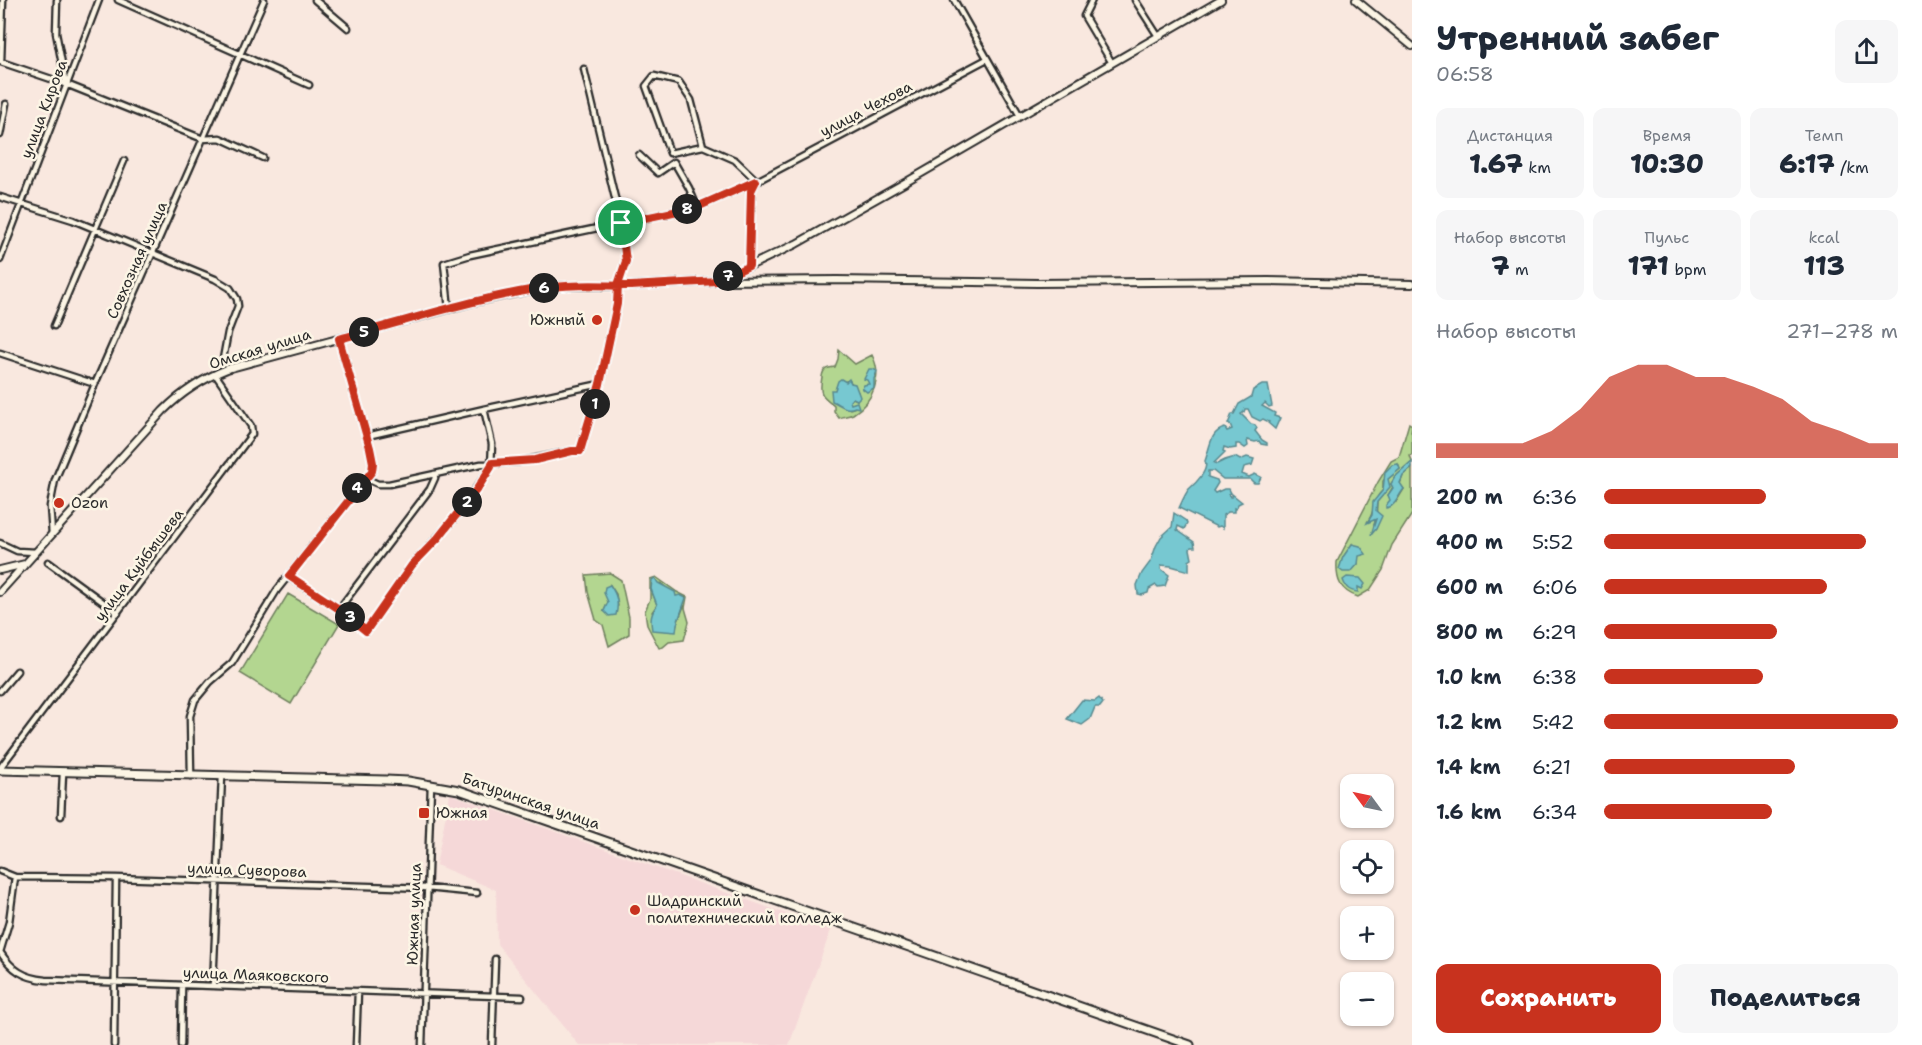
<!DOCTYPE html>
<html lang="ru">
<meta charset="utf-8">
<style>
body{margin:0;font-family:"Shantell Sans",sans-serif;background:#f6f6f7;color:#1f2937;height:100vh;display:flex;flex-direction:column;font-size:22px;white-space:nowrap}
*{box-sizing:border-box;margin:0}
p{font-size:20px;color:#747a83}
.icon{flex:none;width:33px;height:33px;fill:none;stroke:currentColor;stroke-width:2;stroke-linecap:round;stroke-linejoin:round}
.map{position:relative;flex:1;overflow:hidden}
.sheet{display:flex;flex-direction:column;background:#fff;width:510px}
.sheet>*{flex:none}
.needle{width:39px;rotate:303deg}
.tools{position:absolute;left:1340px;top:774px;display:grid;gap:12px}
.tools a{display:grid;place-items:center;width:54px;height:54px;border-radius:12px;background:#fff;box-shadow:0 2px 4px #0004;font-size:30px}
.pin{position:absolute;display:grid;place-items:center;width:51px;height:51px;color:#fff;margin:-26px;border:3px solid #fff;border-radius:50%;box-shadow:0 2px 6px #0007}
.km{position:absolute;width:30px;height:30px;margin:-15px;border-radius:50%;background:#222;color:#fff;font-size:16px;line-height:30px;text-align:center}
.round{display:grid;place-items:center;flex:none;width:63px;height:63px;border-radius:12px;background:#f6f6f7}
.headline{display:flex;align-items:center;justify-content:space-between;height:102px;padding:0 24px}
h1{font-size:33px;font-weight:800;line-height:45px}
.metrics{display:grid;grid-template-columns:repeat(3,1fr);gap:9px;height:102px;padding:6px 24px}
.metrics div{display:grid;align-content:center;border-radius:12px;background:#f6f6f7;text-align:center}
.metrics b{font-size:26px;font-weight:800}
.metrics small{font-size:16px;font-weight:400}
.metrics p{font-size:16px}
.chart{height:168px;padding:12px 24px}
.chart p{display:flex;justify-content:space-between}
.chart svg{width:100%;height:108px;margin-top:6px;fill:#c8321e;opacity:.7}
.cta{display:flex;gap:12px;margin-top:auto;padding:12px 24px}
.cta a{flex:1;height:69px;border-radius:12px;background:#c8321e;color:#fff;font-size:24px;font-weight:800;line-height:69px;text-align:center}
.cta a+a{background:#f6f6f7;color:#1f2937}
ul{padding:0 24px;list-style:none;font-size:20px}
li{display:grid;grid-template-columns:96px 72px 1fr;align-items:center;height:45px}
li i{height:15px;border-radius:8px;background:#c8321e}
main{display:flex;flex:1;min-height:0}
.map>svg:first-child{display:block}
.built{fill:#f5d8d8}
.green{fill:#b3d690;stroke:#6f805e;stroke-width:1.5;fill-rule:evenodd}
.water{fill:#77c8d1;stroke:#59898f;stroke-width:1.5}
.lines{fill:none;stroke-linecap:round;stroke-linejoin:round}
.minor-casing{stroke:#2b2b2b;stroke-width:9}
.tertiary-casing{stroke:#2b2b2b;stroke-width:10}
.secondary-casing{stroke:#2b2b2b;stroke-width:11}
.minor{stroke:#fcf5e5;stroke-width:4.5}
.tertiary{stroke:#fcf5e5;stroke-width:6}
.secondary{stroke:#fcf5e5;stroke-width:7}
.route-casing{stroke:#fff;stroke-width:12}
.route{stroke:#c8321e;stroke-width:8}
.poi-dot{fill:#c8321e;stroke:#fcf5e5;stroke-width:2}
.labels{text-anchor:middle;dominant-baseline:central;stroke-width:5;stroke-linejoin:round;paint-order:stroke}
.street-label{font-size:15px;fill:#2b2b2b;stroke:#fcf5e5}
.poi-label{font-size:15px;fill:#2b2b2b;stroke:#fcf5e5;text-anchor:start}
</style>
<main>
<div class="map">
<svg width="1412" height="1045" viewBox="0 0 1412 1045">
<rect width="100%" height="100%" fill="#f9e8df"/>
<filter id="ink" filterUnits="userSpaceOnUse"><feTurbulence type="fractalNoise" baseFrequency=".0167" numOctaves="2"/><feDisplacementMap in="SourceGraphic" scale="12" xChannelSelector="R" yChannelSelector="G"/><feConvolveMatrix kernelMatrix="1 2 1 2 8 2 1 2 1" color-interpolation-filters="sRGB"/></filter>
<g filter="url(#ink)">
<path class="built" d="M450,794L831,930L789,1045H579L497,944L496,890L436,865Z"/>
<path class="green" d="M839,350L855,364L872,355C883,376 874,401 853,414C849,416 843,416 839,418L834,411V405C821,395 819,394 822,377C823,369 826,368 835,367L838,359ZM849,380L858,392L857,400L853,398L850,401V404L856,407L850,409L838,403L835,390L838,384Z
M1409,423L1412,425L1411,432L1412,433V455L1410,456L1412,462L1395,477L1391,484L1393,487L1388,495L1396,502L1404,489L1400,484L1403,476L1412,468V514L1392,545L1383,570L1370,590L1358,597C1340,591 1336,580 1337,562L1378,482L1391,461L1399,457ZM1398,464L1400,469L1388,479L1382,496L1377,502L1376,529L1374,525L1376,518L1368,521C1376,510 1372,500 1383,490V481ZM1352,544L1358,564L1353,569L1340,568L1343,557Z
M610,573L621,580L629,617V634L609,646L603,625L596,620L588,592L586,575ZM610,585L616,594L618,606L604,611L608,602Z
M656,577L677,592L687,597L685,608L689,622L684,640L669,642L663,647L659,648L647,625L645,611L650,599V579ZM661,583L684,606L677,624L652,612L657,605L651,589L653,585Z
M288,594L339,624L291,704L240,673Z"/>
<path class="water" d="M869,369H873L877,371L874,379V388L867,392L862,388L864,385L869,384L867,380L864,379Z
M841,379L846,382L849,379L851,383L855,384L860,397L857,400L853,398L850,401L851,404L857,402L859,408L855,407C846,411 841,405 832,401L831,390H835L838,381Z
M1262,385H1268L1272,406L1269,407L1265,403L1262,406L1275,413L1274,416L1280,418L1275,429L1268,423L1269,422L1263,419L1260,421L1252,417L1248,409H1245L1244,412L1241,414L1251,424L1255,425L1257,428L1255,431L1262,440L1267,443V445L1261,444L1259,441L1255,442L1247,440L1248,446L1245,448L1239,444H1236V448L1230,449L1224,447L1223,451L1225,452L1214,463L1217,464L1225,460L1235,457L1240,460L1247,457L1254,459L1252,465L1244,467L1242,474L1249,477L1255,474L1261,477L1258,483H1254L1250,479H1223L1213,471H1208V477L1217,480L1218,483L1213,491L1215,493L1224,489H1229L1231,493L1229,494L1230,497H1232V494L1242,502L1238,504L1236,509L1234,508V512H1228L1223,515V528L1220,526L1217,527L1179,508C1182,502 1185,494 1189,489C1196,483 1209,470 1205,461C1210,448 1210,431 1225,428L1227,431L1232,429L1230,424H1228L1232,414H1234L1239,404L1251,397L1253,390Z
M1412,462V468L1403,476L1400,483L1404,489C1398,495 1396,507 1386,508V505L1390,500L1388,495L1393,488L1391,484L1395,477Z
M1398,464L1400,469L1388,479L1390,487L1377,502L1376,511L1382,516L1376,529L1371,535L1376,519L1367,523L1372,515L1373,502L1383,490L1385,472L1392,465Z
M1174,513L1186,521L1187,524L1184,529L1178,526L1177,530L1194,542L1195,547H1191L1190,549L1192,559L1189,561V571L1171,566L1161,565V569L1169,575L1165,586L1158,587L1156,585L1149,589L1148,593L1142,595L1138,594L1137,585L1142,573L1151,561L1156,546L1161,537L1172,527Z
M1352,544L1360,546L1366,554L1359,556L1358,564L1351,572H1343L1339,569L1343,557Z
M1347,577L1360,578L1365,584L1362,589L1358,587V592C1350,591 1346,589 1343,580Z
M655,578L658,583L675,592L676,596L680,595L686,598L677,624L676,632L652,630C650,619 651,614 657,605L651,589L652,580Z
M610,585C617,595 619,603 616,615L609,616L604,611L608,602L604,593L605,587Z
M1099,698L1103,703L1100,707H1095L1090,719L1082,725L1067,719L1082,700L1095,701Z"/>
<g class="lines">
<g class="minor-casing">
<path id="minor" d="M3,0L1,62L66,84L203,139L220,138L263,158
M57,0L56,33L66,84
M118,0L309,85
M315,0L348,28
M954,0L1020,116
M1092,0L1084,16L1112,63
M1135,0L1158,36
M0,135L6,104
M639,155L658,173L674,162L689,188L697,207
M0,197L73,220L215,279L230,288L237,299L238,306L228,332L223,359
M0,260L99,0
M749,266L751,191L757,181L987,59
M449,309L444,263L470,255L697,207L757,181L735,160L703,146L670,153L646,86L654,76L679,82L691,100L703,146
M54,326L124,161
M0,353L95,384
M367,436L484,409L600,384
M367,479L378,484H389L481,464L518,462L572,451H580L600,384L617,304L618,285L626,261L621,223L584,69
M52,534L50,506L55,480L95,384L264,0
M0,543L17,551L36,552
M48,562L118,613
M289,577L339,609L366,631L412,565L454,519L491,467L492,444L484,409
M339,609L430,489L435,478L434,474
M0,691L17,671
M0,768L252,434L251,426L215,374
M191,776L190,716L195,700L210,682L232,663L277,590L372,471L373,463L370,448L339,339
M61,816L63,773
M0,871L15,877L9,922L0,952
M15,877L116,878L427,888L477,893
M0,952C12,970 24,978 46,980L522,997
M213,985L222,776
M114,1045L116,878
M181,1045L182,985
M356,1045L358,991
M422,1045L431,784
M492,1045L495,959"/>
</g>
<g class="tertiary-casing">
<path id="tertiary" d="M1356,0L1412,46
M720,280L796,244L908,181L1221,0
M0,570L25,564
M0,592L163,411C182,392 202,379 227,369L474,302L531,290L563,286H631L717,281L837,280L1037,283L1269,281L1412,284"/>
</g>
<g class="secondary-casing">
<path id="secondary" d="M0,770L386,780L408,781L459,790L1190,1045"/>
</g>
<use href="#minor" class="minor"/>
<use href="#tertiary" class="tertiary"/>
<use href="#secondary" class="secondary"/>
</g>
</g>
<g class="lines" filter="url(#ink)">
<g class="route-casing">
<path id="route" d="M621,223L626,261L618,285L617,304L600,384L580,451H572L535,460L492,463L491,467L477,489L438,538L412,565L366,631L339,609L289,576L372,471L373,463L370,448L339,339C402,322 465,301 530,290C563,284 597,285 631,286L717,281L749,266L751,191L756,181L697,207L621,223"/>
</g>
<use href="#route" class="route"/>
</g>
<g class="poi-dot">
<circle cx="597" cy="320" r="6"/>
<circle cx="59" cy="503" r="6"/>
<rect x="418" y="807" width="12" height="12" rx="3"/>
<circle cx="635" cy="910" r="6"/>
</g>
<g class="labels">
<g class="street-label">
<text transform="translate(44 109) rotate(-69)">улица Кирова</text>
<text transform="translate(866 109) rotate(-28)">улица Чехова</text>
<text transform="translate(137 260) rotate(-66)">Совхозная улица</text>
<text transform="translate(260 349) rotate(-17)">Омская улица</text>
<text transform="translate(139 565) rotate(-53)">улица Куйбышева</text>
<text transform="translate(531 801) rotate(19)">Батуринская улица</text>
<text transform="translate(247 870) rotate(2)">улица Суворова</text>
<text transform="translate(414 914) rotate(-88)">Южная улица</text>
<text transform="translate(256 975) rotate(2)">улица Маяковского</text>
</g>
<g class="poi-label">
<text x="585" y="320" text-anchor="end">Южный</text>
<text x="71" y="503">Ozon</text>
<text x="436" y="813">Южная</text>
<text x="647" y="901">Шадринский<tspan x="647" dy="17">политехнический колледж</tspan></text>
</g>
</g>
</svg>
<div class="tools">
<a><svg class="needle" viewBox="-14 -14 28 28"><path d="M0-13l5 13h-10z" fill="#e53935"/><path d="M0 13l5-13h-10z" fill="#747a83"/></svg></a>
<a><svg class="icon" aria-label="locate" viewBox="0 0 24 24"><circle cx="12" cy="12" r="6"/><path d="M12 2v4M12 18v4M2 12h4M18 12h4"/></svg></a>
<a>+</a>
<a>−</a>
</div>
<div class="pin" style="left:621px;top:223px;background:#1e9e55"><svg class="icon" aria-label="arrive" viewBox="0 0 24 24"><path d="M6 21V4h12l-3 4 3 4H6"/></svg></div>
<b class="km" style="left:595px;top:404px">1</b>
<b class="km" style="left:467px;top:502px">2</b>
<b class="km" style="left:350px;top:617px">3</b>
<b class="km" style="left:357px;top:488px">4</b>
<b class="km" style="left:364px;top:332px">5</b>
<b class="km" style="left:544px;top:288px">6</b>
<b class="km" style="left:728px;top:276px">7</b>
<b class="km" style="left:687px;top:209px">8</b>
</div>
<section class="sheet">
<div class="headline"><div><h1>Утренний забег</h1><p>06:58</p></div><a class="round"><svg class="icon" aria-label="share" viewBox="0 0 24 24"><path d="M12 15V3M7 8l5-5 5 5M5 13v7h14v-7"/></svg></a></div>
<div class="metrics">
<div><p>Дистанция</p><b>1.67<small> km</small></b></div>
<div><p>Время</p><b>10:30</b></div>
<div><p>Темп</p><b>6:17<small> /km</small></b></div>
</div>
<div class="metrics">
<div><p>Набор высоты</p><b>7<small> m</small></b></div>
<div><p>Пульс</p><b>171<small> bpm</small></b></div>
<div><p>kcal</p><b>113</b></div>
</div>
<div class="chart"><p><span>Набор высоты</span>271–278 m</p>
<svg viewBox="0 0 160 44" preserveAspectRatio="none"><path d="M0 44V38L10 38L20 38L30 38L40 33L50 24L60 11L70 6L80 6L90 11L100 11L110 15L120 20L130 29L140 33L150 38L160 38V44z"/></svg>
</div>
<ul>
<li><b>200 m</b>6:36<i style="width:55%"></i></li>
<li><b>400 m</b>5:52<i style="width:89%"></i></li>
<li><b>600 m</b>6:06<i style="width:76%"></i></li>
<li><b>800 m</b>6:29<i style="width:59%"></i></li>
<li><b>1.0 km</b>6:38<i style="width:54%"></i></li>
<li><b>1.2 km</b>5:42<i style="width:100%"></i></li>
<li><b>1.4 km</b>6:21<i style="width:65%"></i></li>
<li><b>1.6 km</b>6:34<i style="width:57%"></i></li>
</ul>
<div class="cta"><a>Сохранить</a><a>Поделиться</a></div>
</section>
</main>
